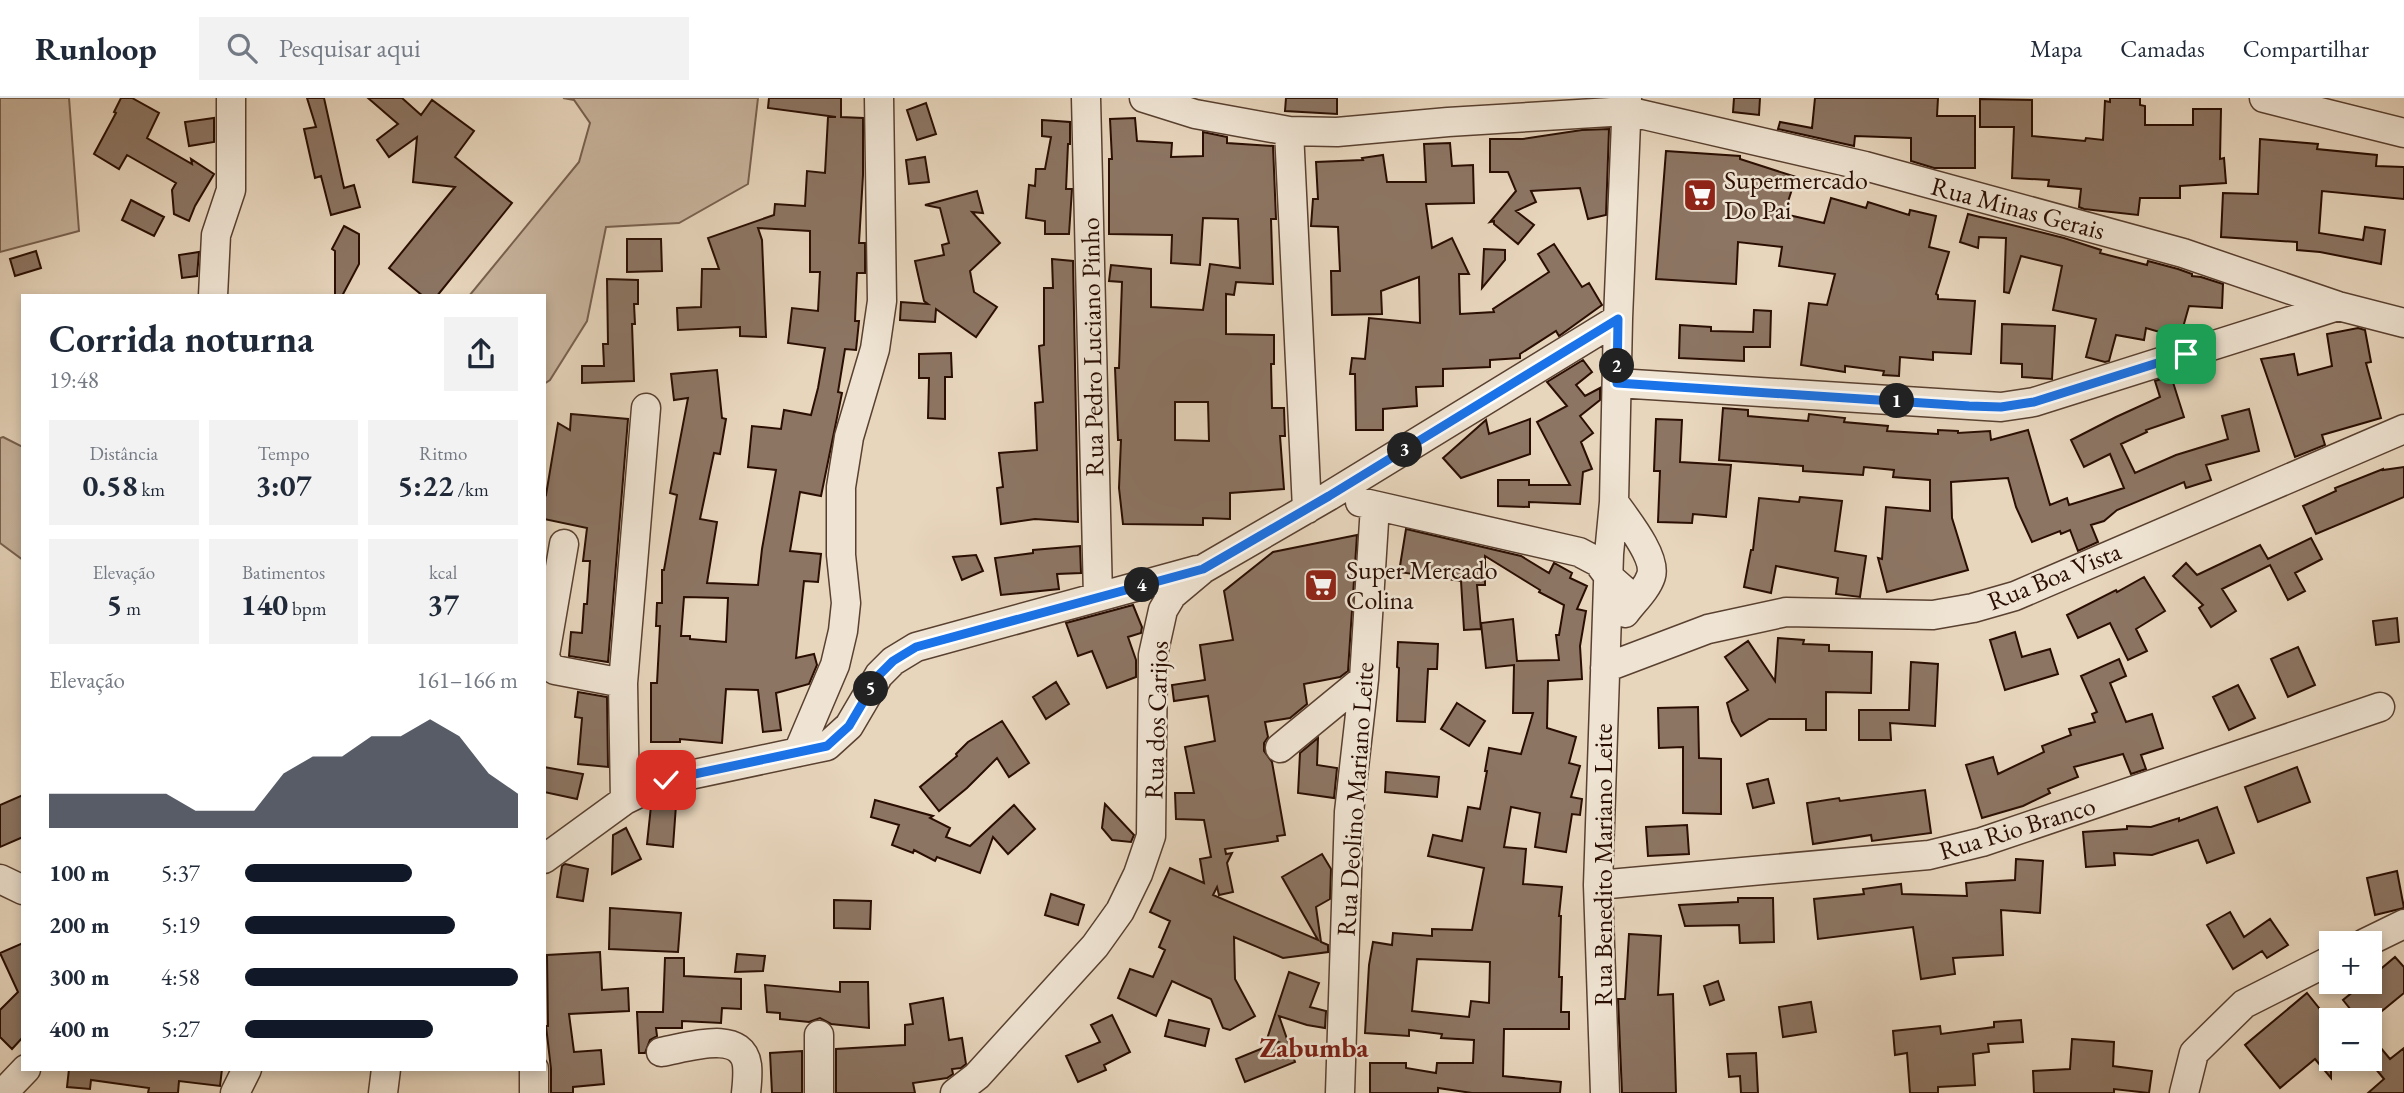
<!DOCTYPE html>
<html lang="pt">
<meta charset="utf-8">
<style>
body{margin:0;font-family:"EB Garamond",serif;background:#f2f2f3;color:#1f2937;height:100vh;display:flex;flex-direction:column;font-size:26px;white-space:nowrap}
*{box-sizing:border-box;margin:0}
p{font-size:23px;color:#747a83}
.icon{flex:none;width:38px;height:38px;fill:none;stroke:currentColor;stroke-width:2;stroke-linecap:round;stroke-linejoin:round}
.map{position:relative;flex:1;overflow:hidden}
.details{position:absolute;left:21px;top:196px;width:525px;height:777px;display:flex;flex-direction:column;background:#fff;border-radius:0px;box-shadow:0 4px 10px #0003}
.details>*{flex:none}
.fabs{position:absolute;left:2319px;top:833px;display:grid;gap:14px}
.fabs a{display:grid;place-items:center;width:63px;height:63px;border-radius:0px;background:#fff;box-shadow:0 4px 10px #0003;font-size:35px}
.pin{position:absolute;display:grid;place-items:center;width:60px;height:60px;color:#fff;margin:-30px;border-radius:14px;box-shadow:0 4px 10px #0006}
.km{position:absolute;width:35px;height:35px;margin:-18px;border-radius:50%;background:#222;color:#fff;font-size:19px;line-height:35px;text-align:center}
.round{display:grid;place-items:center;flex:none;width:74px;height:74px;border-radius:0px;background:#f2f2f3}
.summary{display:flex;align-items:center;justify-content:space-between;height:119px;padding:0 28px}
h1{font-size:38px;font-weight:700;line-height:52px}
.figures{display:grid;grid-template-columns:repeat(3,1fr);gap:10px;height:119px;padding:7px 28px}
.figures div{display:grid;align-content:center;border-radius:0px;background:#f2f2f3;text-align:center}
.figures b{font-size:30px;font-weight:700}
.figures small{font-size:19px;font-weight:400}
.figures p{font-size:19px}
.chart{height:196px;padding:14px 28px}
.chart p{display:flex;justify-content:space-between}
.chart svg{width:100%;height:126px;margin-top:7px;fill:#111827;opacity:.7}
ul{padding:0 28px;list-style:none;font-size:23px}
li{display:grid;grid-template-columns:112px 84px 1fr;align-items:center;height:52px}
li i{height:18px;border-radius:9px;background:#111827}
header{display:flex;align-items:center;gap:42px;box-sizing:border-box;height:98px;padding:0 35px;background:#fff;border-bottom:2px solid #e0e1e3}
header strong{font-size:33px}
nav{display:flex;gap:38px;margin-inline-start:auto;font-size:24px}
.search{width:490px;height:63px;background:#f2f2f3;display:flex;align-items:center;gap:18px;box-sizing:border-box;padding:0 24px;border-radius:0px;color:#747a83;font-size:26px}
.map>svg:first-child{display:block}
.green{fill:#c7b39c;stroke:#78604f;stroke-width:2}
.building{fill:#8c7563;stroke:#2a0e02;stroke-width:2;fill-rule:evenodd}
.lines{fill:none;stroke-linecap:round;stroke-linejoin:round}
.minor-casing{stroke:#594030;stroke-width:31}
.minor{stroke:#efe4d3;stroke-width:28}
.route-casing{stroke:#fff;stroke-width:14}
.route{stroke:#1a73e8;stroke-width:9}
.labels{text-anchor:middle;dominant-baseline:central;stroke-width:5;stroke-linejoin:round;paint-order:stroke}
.poi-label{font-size:26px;fill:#2a0e02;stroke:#efe4d3;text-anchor:start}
.street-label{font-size:26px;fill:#2a0e02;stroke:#efe4d3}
.neighbourhood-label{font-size:28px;font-weight:bold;fill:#7a1f14;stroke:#efe4d3}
</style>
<header>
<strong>Runloop</strong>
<div class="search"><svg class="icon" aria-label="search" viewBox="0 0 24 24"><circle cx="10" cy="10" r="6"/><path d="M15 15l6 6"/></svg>Pesquisar aqui</div>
<nav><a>Mapa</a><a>Camadas</a><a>Compartilhar</a></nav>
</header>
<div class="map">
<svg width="2404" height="995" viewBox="0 0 2404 995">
<rect width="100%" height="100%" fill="#e7d5bc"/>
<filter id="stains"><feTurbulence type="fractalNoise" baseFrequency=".00286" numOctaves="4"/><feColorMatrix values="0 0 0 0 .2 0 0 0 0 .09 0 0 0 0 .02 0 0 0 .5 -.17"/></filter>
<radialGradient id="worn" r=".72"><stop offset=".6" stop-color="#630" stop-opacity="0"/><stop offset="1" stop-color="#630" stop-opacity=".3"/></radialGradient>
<path class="green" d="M0,0H69L79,133L0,154Z
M563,0H758L748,86L679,125L606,129L587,223L550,282L544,286V198H469L579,64L590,25L574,2Z
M3,339L23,349V462L0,445V340Z"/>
<path class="building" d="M121,0H132L159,15L147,40L192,66L191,61L214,76L195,108L189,123L174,116L172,92L176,85L127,57L119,71L94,56L116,15L114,14Z
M307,0H324L344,90L354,87L360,109L331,117L321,78L315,80L304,31L316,29Z
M368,0H402L421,17L432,2L474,33L455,59L512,105L437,198H423L389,170L455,89L413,84L417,39L389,59L377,42L398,26Z
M769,0H841V19L863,20V77L859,145H865V175H857L855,223H859L856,252L845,251L838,294L842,295L821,398L800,394L790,453L821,456L818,484L804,483L796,560L814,556L817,567L809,586L776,595L781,632L763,634L758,592L726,591L722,645L680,641V644H651V585H657L660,528H656L657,505H662V472H664L677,397L670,395L688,300L674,302L671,276L717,272L722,320L726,321L720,356L714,355L700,421L717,424L707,485L758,487L762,451L776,372L748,369L752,328L781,331L784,312L811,317L818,290L825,250L788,245L792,210L818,213L820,174H810V133L758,130L762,142L766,239L740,238V229L678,232L677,210L701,209L702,171H719L708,140L774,117L775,106L805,108L807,73L825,75L828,19H836L768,10ZM684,499L728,500L726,544L690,541V538H681Z
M1286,0H1337V16L1285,13Z
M1734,0H1760L1759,17L1733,14Z
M1815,0H1938L1937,18H1975V70H1934L1911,63V40L1855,38L1854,48L1778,31L1780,24L1812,30Z
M2110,0H2140V7L2145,8V27H2193V11H2221L2220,61L2224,60L2226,85L2180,88V100H2140L2138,117L2084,111L2079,109L2081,91L2048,88L2049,82L2012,80L2014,29H1980V1L2032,2V38L2085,43L2086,40L2103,42L2105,3L2110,4Z
M926,5L936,36L917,42L907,12Z
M214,20V44L189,48L185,24Z
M1135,20L1137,43L1172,45L1171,59L1203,58V34L1227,39V45L1273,48L1276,121H1271L1273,186L1236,184L1234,197L1226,196V236L1274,237V266H1271L1272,310H1284L1285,338H1280L1284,391L1230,395V421L1203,420V427L1123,426L1119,390L1121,342H1118L1115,270H1119L1122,184L1109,183L1111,167L1151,171V209L1203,212L1210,166L1240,170L1238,121L1203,120L1200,167L1171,165L1172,137L1109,136V61H1112L1110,21ZM1175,304H1208L1209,343L1175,342Z
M1042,22L1070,24V46H1068L1066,91H1072L1069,136H1045V123L1026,120L1029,87L1035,88L1036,71H1045L1051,39L1042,38Z
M1609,31L1606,117L1588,121L1580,90L1531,93L1536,104L1516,113L1534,127L1518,146L1494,126V123L1490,124L1516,93L1508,74H1490V41H1523L1582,32Z
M2260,41L2318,46L2317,51L2377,57L2376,68L2404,69V101L2322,93L2319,135L2363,142L2365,129L2385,132L2381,166L2320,154L2297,152V144L2221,139L2223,95L2258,96Z
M1450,45L1452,68L1473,67L1474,105L1426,106L1432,150L1452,140L1469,176H1459L1460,216L1494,214L1493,211L1549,174L1538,156L1554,146L1582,189L1589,185L1602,207L1559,238L1556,233L1520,256V260L1490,262V269L1443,271V288L1416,289L1417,308L1383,311V332H1356L1355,276H1350L1352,260L1365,261L1369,220L1420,225L1419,179L1381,193L1382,216L1332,217L1331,173H1340L1338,129L1311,128L1313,101H1318L1316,64L1363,62L1362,60L1383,57L1387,84H1426L1424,46Z
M1666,53L1740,58V61L1796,79L1784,116L1824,125L1831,100L1866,110L1868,104L1909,117L1910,112L1936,118L1929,149L1949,154L1936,196L1938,197V201L1975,203L1971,256L1933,254V262L1900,259L1899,278L1883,277L1884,273L1845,268V274L1801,267L1809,205L1827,207L1835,176L1779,168L1782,149L1738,144L1736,186L1656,181Z
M925,59L929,84L909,86L906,62Z
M977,93L983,115L972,114L1000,145L970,173L974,194L997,209L976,239L936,211L935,224L900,222L901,204L928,206L924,203L915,163L944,157L942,147L949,145L940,110L925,107Z
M131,102L164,119L154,138L122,122Z
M1968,116L2064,140L2101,152L2100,155L2147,167L2148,163L2178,171L2192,176V178L2201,179L2223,186L2222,210L2189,208L2180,240L2146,230L2144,242L2116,237L2109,263L2105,264L2086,259L2096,221L2053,212L2062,168L2021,158L2009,195L2004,194L2006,140L1979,139L1978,150L1960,144Z
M344,128L359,136V166L342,198H335V153L332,151Z
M627,141H661L662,173L627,174Z
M1484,151L1505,152V162L1482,190Z
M36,153L41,170L15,178L10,161Z
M199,154L197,178L182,180L179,157Z
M1052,161L1073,163L1078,424L1035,421L1001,426L997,390L1003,389L999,355L1037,352L1035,305L1043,304L1039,248L1044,247V190H1053Z
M607,181L638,182V206H634L635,226H632L634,283L582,285V268H604L603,246H608Z
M1754,212L1771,213L1770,249H1744V263L1679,260L1680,227L1711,229V233L1753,234Z
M2002,226L2055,228L2052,281L2022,279V266L2001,265Z
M2358,230L2365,232L2371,264L2366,265L2381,320L2322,337L2325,347L2295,359L2261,261L2294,256L2298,277L2332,268L2327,236Z
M951,255L952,279H945V321L928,320L929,280H919V256Z
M1583,262L1592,274L1576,287L1585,298L1600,290V302L1580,318L1593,335L1581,344L1592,371L1583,374L1580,406L1529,404V409L1498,408V382H1529V387H1570L1537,324L1567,308L1547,284Z
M2171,278L2184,319L2146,332L2147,334L2121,346L2135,375L2176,357L2228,341L2222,318L2249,311L2259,353L2206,367L2211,382L2186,390L2184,384L2117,412L2104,423L2091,427L2098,444L2078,453L2070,432L2061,436L2060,433L2032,444L2016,409L2008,380L1951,384L1952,420L1968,472L1887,494L1878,460L1882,461L1886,409L1930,413V382L1893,379L1894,372L1864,369L1863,377L1803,373V368L1719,362L1723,310L1748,312V318L1808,323L1809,316L1845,320L1844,324L1888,328L1887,333L1938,336V332L1958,333V335L1990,333L1991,342L2028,332L2050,407L2067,400L2069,407L2124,390L2110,356L2084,369L2071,342L2116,319L2160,299L2155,283Z
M571,316L628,321L608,564L569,558L571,534L582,535L584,506H587L590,463H583L587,430L544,421V396L546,397L558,325L570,332Z
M1530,321V356L1461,380L1443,360L1486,322L1489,336Z
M1656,321L1682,322L1680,364L1731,367L1726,419L1693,416L1692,425L1658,424L1660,373H1654Z
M2404,369V399L2316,436L2303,408L2336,393L2335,390L2383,371V372Z
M1800,399L1842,403L1835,453L1866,458L1860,499L1836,496L1838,480L1776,468L1771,495L1744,489L1751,452H1753L1759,400L1799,404Z
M1406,431L1521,458L1549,475L1554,465L1572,475L1570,480L1587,488L1577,511L1586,513L1580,548L1582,581L1548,583L1547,630L1576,639L1569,665L1580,668L1571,699L1582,701L1580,717L1572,716L1566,754L1535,749L1540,715L1511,709L1504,749L1526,751L1523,786L1562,789L1559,818H1561L1559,879H1562L1561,914H1569V931H1504L1503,978L1561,984L1560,995H1472L1438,990V995H1370V965H1406V970L1436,975L1437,965H1473L1474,942L1441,940L1442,936L1409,932V938L1365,935L1369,867L1373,844L1392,847L1393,835L1432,838V831L1472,832L1484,770L1428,758L1433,737L1462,743L1468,709L1480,711L1487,673H1485L1489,650L1521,656L1533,615H1513L1514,567L1486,570L1481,525L1513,521L1517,563L1559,562L1556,537H1559L1564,507L1539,494L1540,492L1485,458V487H1477L1481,531L1464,532L1461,483L1399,474ZM1417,861L1490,864L1489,905L1471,903L1469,919L1412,913Z
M1357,437L1348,573L1340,579L1304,586L1307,606L1290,620L1265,624L1268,639L1264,645V653L1272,664L1285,737L1277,738L1278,743L1225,751L1226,756L1232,755L1227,765L1233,794L1219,797L1217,789L1213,797L1318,842L1282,779L1322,756L1331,771L1330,801L1316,809L1321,844L1328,847V854L1283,860L1234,839L1235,881L1255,918L1230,932L1223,930L1211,901L1172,883L1156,918L1118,900L1130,871L1153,879L1165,852L1159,849L1170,823L1150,814L1170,770L1204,785L1200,761L1211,759L1204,722L1176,721L1175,695H1194L1185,649L1215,643L1208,598L1174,603L1172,587L1205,582L1200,547L1233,542L1224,493L1273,454Z
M2311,440L2322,461L2295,475L2305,493L2288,502L2270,467L2222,491L2236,513L2211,529L2199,510L2203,507L2173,478L2186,465L2197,477L2260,447L2268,461Z
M1080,448L1081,475L1057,476L1059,491L1001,497L995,460L1033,455V452Z
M976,457L983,473L962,482L953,459Z
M2144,479L2165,513L2136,531L2147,553L2128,562L2110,525L2078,540L2067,517L2116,492L2117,494Z
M1133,507L1142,529L1141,535L1128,539L1136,562V579L1107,590L1092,553L1078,558L1066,525Z
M2397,520L2399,544L2376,547L2373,523Z
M2015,534L2022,559L2050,551L2058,576L2005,592L1990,542Z
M1778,540L1804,542L1803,546L1829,547V553L1872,554L1871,595L1826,594V632H1806V621H1769L1741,638L1732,623L1727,605L1748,592L1725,559L1748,543L1775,583Z
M1398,544L1438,546L1437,571H1428L1425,624L1397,623L1399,570L1397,569Z
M2298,549L2315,587L2288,599L2271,561Z
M2119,561L2126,578L2110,585L2126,624L2152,616L2163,650L2141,657L2146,671L2131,676L2123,656L2074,669L2078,679L2048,691L2050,695L2023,708L1982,720L1966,667L1993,659L1998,676L2044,654L2042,648L2071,637L2069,631L2095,624L2092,616L2097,614L2081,578Z
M1911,564L1938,566L1935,628L1890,625L1891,642H1859V612H1909Z
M1056,584L1069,606L1046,621L1033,599Z
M2238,587L2255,620L2229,632L2213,599Z
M578,594L607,599L608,669L578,666L582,620L575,619Z
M1457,605L1485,623L1469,648L1441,631Z
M1698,609L1699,660L1721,661V716L1683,715V649L1659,650L1658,610Z
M1002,623L1029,665L1009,679L997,660L967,690L939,713L920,689L957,658L956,656L968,644Z
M1318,640L1317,667L1337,670L1334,700L1298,695L1300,655Z
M544,669L583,676L577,701L544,694Z
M2297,669L2310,704L2258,724L2245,689Z
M1386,674L1439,679L1437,699L1385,694Z
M1768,681L1774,705L1753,710L1747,686Z
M1925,692L1931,735L1872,743L1871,737L1813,746L1807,705L1839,700L1840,703Z
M23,697V739L0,749V707Z
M875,702L933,718L930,720L950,730L946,739L970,748L1014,707L1035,731L1008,756L993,739L980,775L937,759L935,763L914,752L913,755L892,747L899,727L871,719Z
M656,706L676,707L673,749L647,746L651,708Z
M1105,706L1134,737L1131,744L1112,742L1102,730Z
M2217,709L2234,755L2207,765L2198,742L2152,757L2114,755L2115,767L2086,769L2083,734L2127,731V728L2151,729L2179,720V723Z
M1687,727L1689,756L1648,758L1646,729Z
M626,730L641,761L612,776L613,737Z
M2016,761L2043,763L2040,815L2001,812L2003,857L1953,860L1955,876L1921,881L1913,829L1818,841L1814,801L1864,796L1863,791L1901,786L1902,796L1967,798L1966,785L2015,782Z
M565,766L588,771L583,803L557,799L562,768Z
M2397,773L2404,810L2375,817L2367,780Z
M1051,796L1084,807L1078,827L1045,817Z
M1738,800H1773L1774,844L1740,845L1739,827L1685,828L1679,807L1738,804Z
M834,802L871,803L870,831L834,830Z
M610,810L681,815L678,854L609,851Z
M2230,814L2244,839L2270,821L2288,847L2267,860L2262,853L2233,871L2207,827Z
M1629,836L1661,838L1658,897L1673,896L1676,995H1622L1618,901H1625Z
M23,845V939L12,951L0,939V912L18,894L0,855Z
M600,854L602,892L628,890L629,913L569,916L574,954L601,952L604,986L573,989V995H551V971L546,928H548L547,857Z
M737,856L765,858L763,873L735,874Z
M2395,859L2404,869V895L2371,922H2359L2343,902L2365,884H2370V880Z
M665,860H684V878L741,881V911L722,910L721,925L682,923V930H656L657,938L650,942L645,955H639L637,914H663Z
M1289,874L1319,885L1310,909L1326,913L1325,930L1307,927L1279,918L1295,964L1245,984L1236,961L1278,944L1267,941Z
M1718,883L1724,902L1710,907L1704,888Z
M840,884H868L869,930L831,926L820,920L809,924L780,921V915L767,914L765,887L840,894Z
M2307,895L2331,925V980L2315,961L2280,990L2245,947Z
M943,900L949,942L962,940L966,966L961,970L952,971L953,976L947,980L913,985L915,995H836V951L905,947V927L913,926L910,906Z
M1811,904L1816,934L1783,939L1779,909Z
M1112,917L1130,954L1104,967L1106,972L1078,984L1066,958L1100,944L1091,927Z
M1169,922L1209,931L1205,948L1165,938Z
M2021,922L2023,944L1988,946L1989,954L1973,956L1975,987L1938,989V995H1910L1907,955L1895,957L1893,933L1940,928L1941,936L1994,929V924Z
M2370,937L2390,961L2404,950V995H2368L2384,981L2370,964Z
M2072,941L2114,944L2113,968L2152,973L2149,995L2114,991V995H2034L2033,973L2070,971Z
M802,953V995H772L770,955Z
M1756,955L1758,995H1741L1740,978L1729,979L1727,956Z
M69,971H222L220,988L179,983L178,995H148L149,990L91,982L90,991L67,989Z"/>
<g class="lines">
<g class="minor-casing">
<path id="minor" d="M1086,0L1098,499
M1144,0L1195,16L1289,33L1337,34L1448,24L1627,13L1865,68L2183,155L2338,208L2404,225
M2264,0L2404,35
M1289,33L1307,411
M213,198L216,137L231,92V0
M1617,285L2001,309L2034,304L2338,208
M1360,404L1579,454L1598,464L1609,479L1635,502
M1614,404C1625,420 1657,459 1651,478C1647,491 1633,504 1625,515
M564,446L545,557L548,567L555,572L623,585
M1605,570L1708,531L1786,514L1933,517L1973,510L2015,498L2404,331
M1280,650L1364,581
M798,654L835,567L843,533L846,505L841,457V389L849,339L875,251L882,203L879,0
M625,702L623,585L646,310
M544,761L625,702L666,682L827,648L849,628L879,577L893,563L916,549L1197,472
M0,781L23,792
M1598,787L1929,757L1982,744L2380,609
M2365,845L2404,826
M819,937V995
M661,954C686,950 742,930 747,967C748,976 747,986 746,995
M534,971V995
M3,995L26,971
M235,995L247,971
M383,995L386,971
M955,995L977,978L1095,848L1120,813L1138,776L1151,738L1153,557L1163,512L1172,497L1203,471L1329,398L1618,221
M1340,995L1349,714L1364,581L1375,408
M1605,995L1598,787L1609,456L1614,404L1618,221L1627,0
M2184,995L2194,955L2244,906L2331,862"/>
</g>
<use href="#minor" class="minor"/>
</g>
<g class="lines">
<g class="route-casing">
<path id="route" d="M666,682L827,648L849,628L879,577L893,563L916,549L1203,471L1329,398L1618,221L1617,285L1969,308L2001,309L2034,304L2186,256"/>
</g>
<use href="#route" class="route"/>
</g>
<defs>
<g id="supermarket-square" transform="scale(1.75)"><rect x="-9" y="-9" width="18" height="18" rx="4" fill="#8f2418" stroke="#efe4d3"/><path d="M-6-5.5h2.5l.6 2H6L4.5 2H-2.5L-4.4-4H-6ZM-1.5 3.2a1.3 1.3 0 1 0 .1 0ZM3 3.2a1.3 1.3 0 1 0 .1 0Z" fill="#fff"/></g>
</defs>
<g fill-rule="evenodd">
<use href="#supermarket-square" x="1700" y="97"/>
<use href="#supermarket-square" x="1321" y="487"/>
</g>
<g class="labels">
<g class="poi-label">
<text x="1724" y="82">Supermercado<tspan x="1724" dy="30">Do Pai</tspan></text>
<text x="1346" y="472">Super Mercado<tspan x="1346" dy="30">Colina</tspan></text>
</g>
<g class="street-label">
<text transform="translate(2018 110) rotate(15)">Rua Minas Gerais</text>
<text transform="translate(1092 249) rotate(-91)">Rua Pedro Luciano Pinho</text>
<text transform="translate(2054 478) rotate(-22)">Rua Boa Vista</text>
<text transform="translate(1156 622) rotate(-88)">Rua dos Carijos</text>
<text transform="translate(1355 701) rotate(-86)">Rua Deolino Mariano Leite</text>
<text transform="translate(2017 730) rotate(-17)">Rua Rio Branco</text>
<text transform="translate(1603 767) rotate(-90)">Rua Benedito Mariano Leite</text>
</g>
<g class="neighbourhood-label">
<text x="1314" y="949">Zabumba</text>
</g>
</g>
<rect width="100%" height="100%" filter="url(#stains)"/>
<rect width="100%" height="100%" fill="url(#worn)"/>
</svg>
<div class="fabs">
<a>+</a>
<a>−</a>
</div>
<div class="pin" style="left:2186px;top:256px;background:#1e9e55"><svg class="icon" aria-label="arrive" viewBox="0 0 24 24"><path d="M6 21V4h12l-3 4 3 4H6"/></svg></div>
<div class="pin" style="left:666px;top:682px;background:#d93025"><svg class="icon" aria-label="check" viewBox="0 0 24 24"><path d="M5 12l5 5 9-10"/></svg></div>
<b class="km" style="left:1897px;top:303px">1</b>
<b class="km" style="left:1617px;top:268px">2</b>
<b class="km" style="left:1405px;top:352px">3</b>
<b class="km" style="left:1142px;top:487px">4</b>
<b class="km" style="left:871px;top:591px">5</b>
<section class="details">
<div class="summary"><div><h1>Corrida noturna</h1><p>19:48</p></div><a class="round"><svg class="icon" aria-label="share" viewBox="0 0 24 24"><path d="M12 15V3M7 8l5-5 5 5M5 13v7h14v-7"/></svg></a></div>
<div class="figures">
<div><p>Distância</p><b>0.58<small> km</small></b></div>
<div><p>Tempo</p><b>3:07</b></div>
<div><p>Ritmo</p><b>5:22<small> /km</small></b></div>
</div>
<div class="figures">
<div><p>Elevação</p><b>5<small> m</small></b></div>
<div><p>Batimentos</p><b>140<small> bpm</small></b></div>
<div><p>kcal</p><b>37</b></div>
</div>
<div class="chart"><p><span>Elevação</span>161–166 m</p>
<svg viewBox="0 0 160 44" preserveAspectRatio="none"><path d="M0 44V32L10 32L20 32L30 32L40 32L50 38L60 38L70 38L80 25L90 19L100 19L110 12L120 12L130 6L140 12L150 25L160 32V44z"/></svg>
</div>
<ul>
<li><b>100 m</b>5:37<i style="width:61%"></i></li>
<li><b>200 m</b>5:19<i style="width:77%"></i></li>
<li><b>300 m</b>4:58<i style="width:100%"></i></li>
<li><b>400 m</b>5:27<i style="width:69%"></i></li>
</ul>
</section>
</div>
